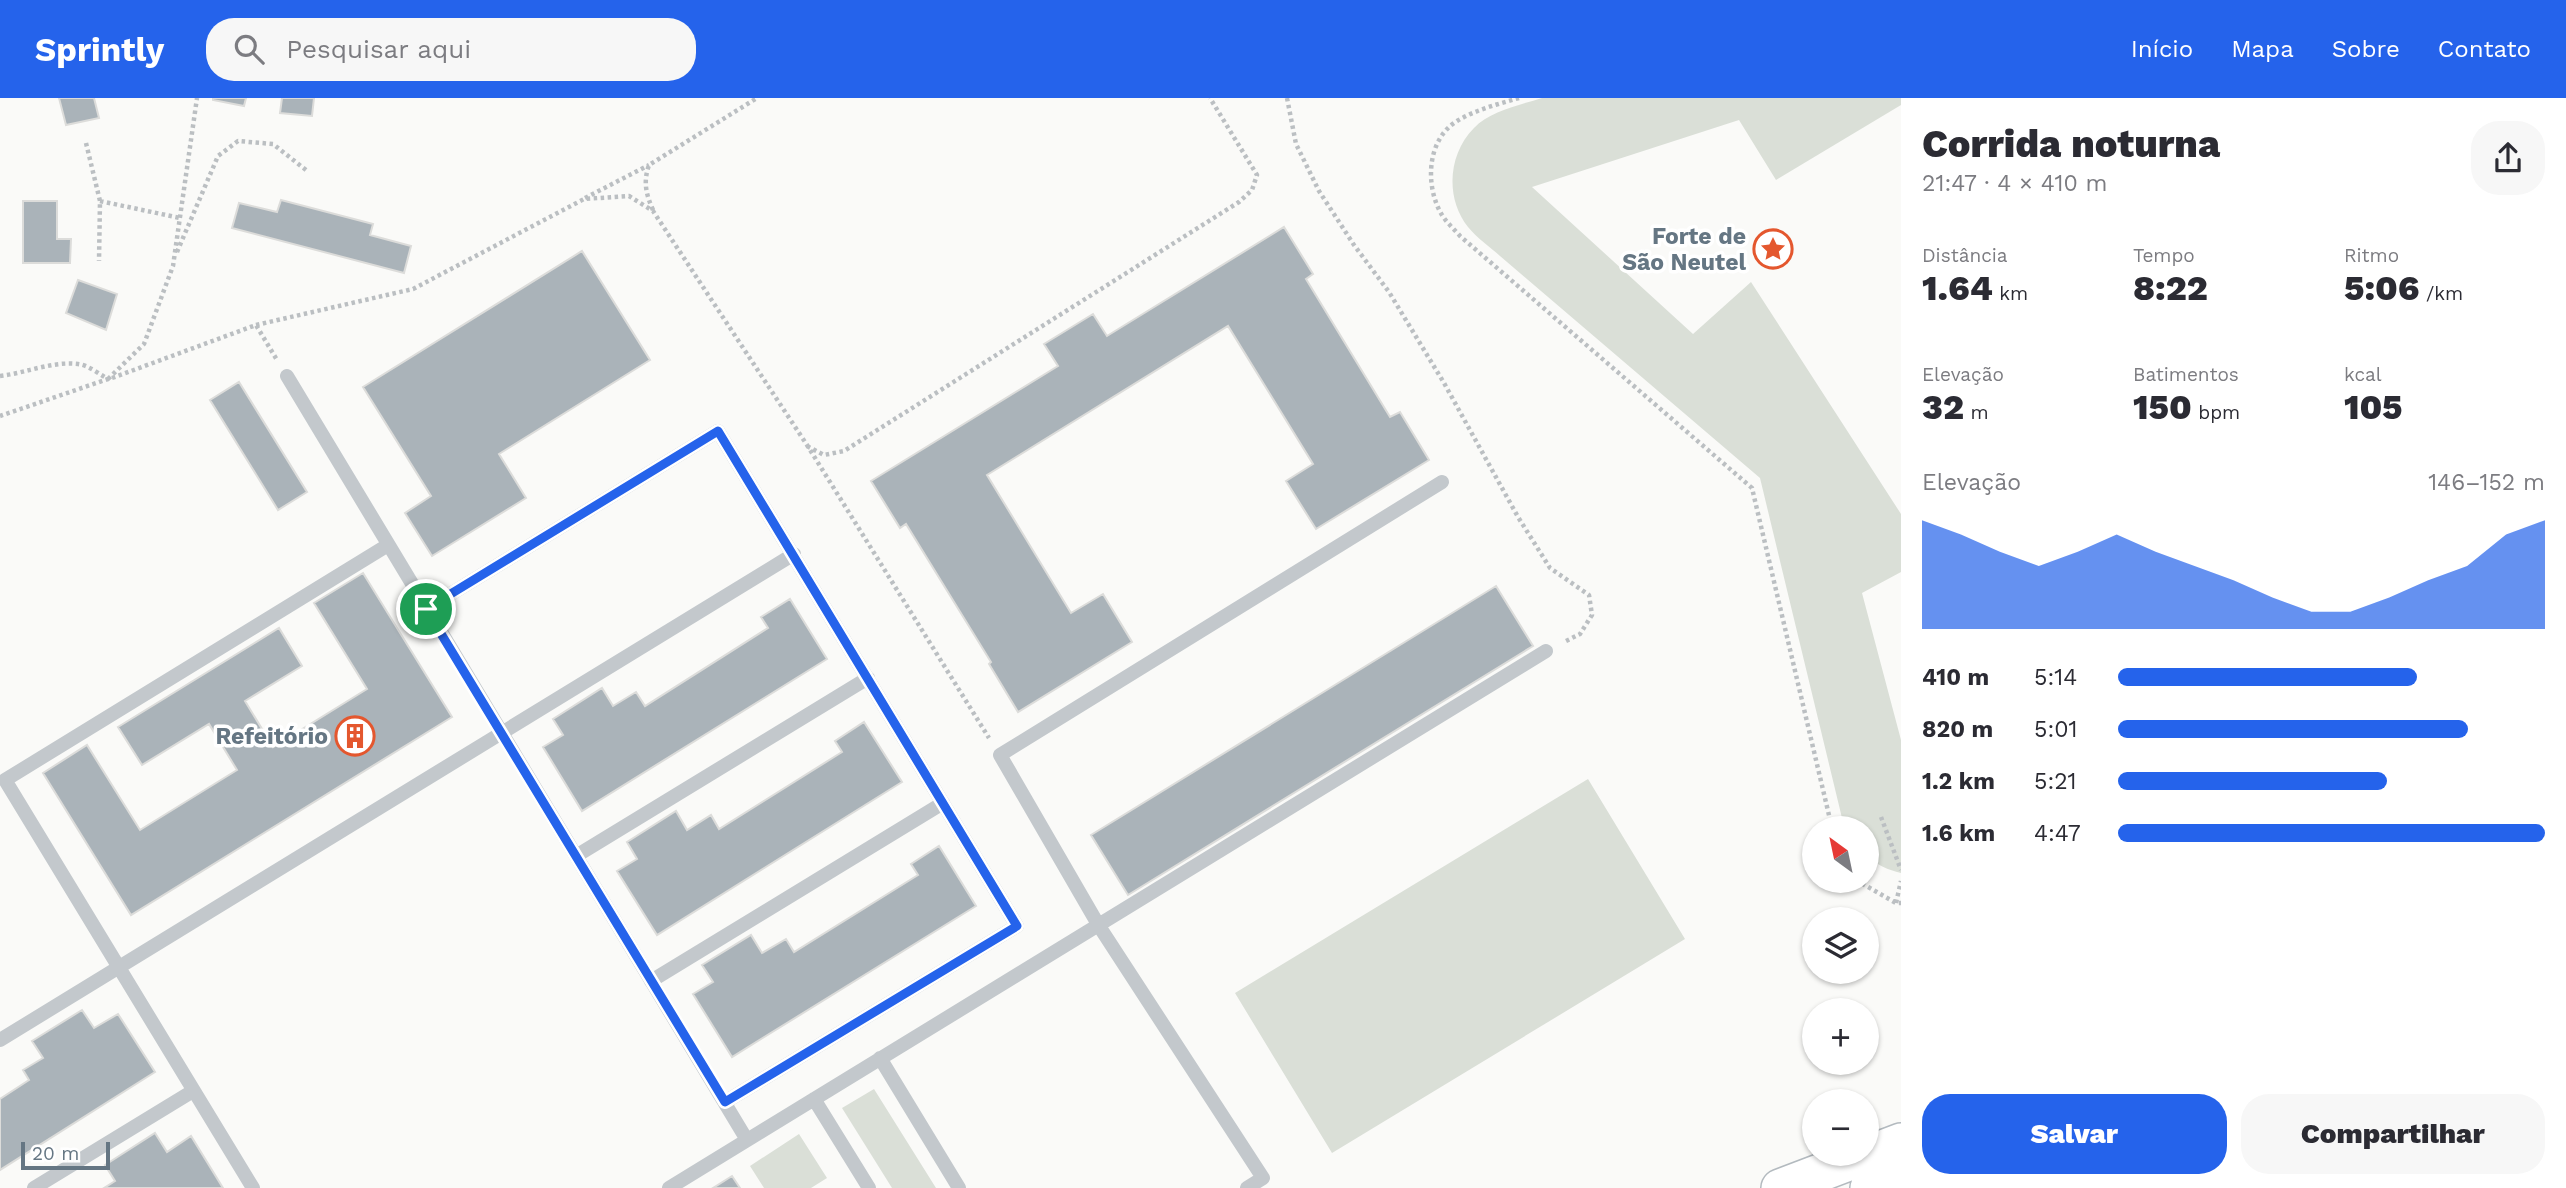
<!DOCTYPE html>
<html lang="pt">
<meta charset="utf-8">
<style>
body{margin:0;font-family:"Work Sans",sans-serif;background:#f7f7f7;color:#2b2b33;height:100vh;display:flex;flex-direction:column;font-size:26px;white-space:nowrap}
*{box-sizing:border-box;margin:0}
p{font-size:23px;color:#7c7c81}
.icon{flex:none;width:38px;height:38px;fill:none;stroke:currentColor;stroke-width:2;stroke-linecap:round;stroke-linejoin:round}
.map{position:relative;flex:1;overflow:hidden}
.sheet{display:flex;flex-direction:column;background:#fff;width:665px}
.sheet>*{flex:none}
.needle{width:46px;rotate:327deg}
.tools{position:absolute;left:1802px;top:718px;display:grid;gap:14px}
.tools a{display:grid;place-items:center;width:77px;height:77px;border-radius:50%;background:#fff;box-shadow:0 2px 5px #0004;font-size:35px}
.scale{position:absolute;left:21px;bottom:18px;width:89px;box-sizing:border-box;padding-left:7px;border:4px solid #657683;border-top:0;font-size:19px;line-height:24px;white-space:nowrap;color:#657683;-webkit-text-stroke:5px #fff;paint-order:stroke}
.pin{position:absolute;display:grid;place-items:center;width:60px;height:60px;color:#fff;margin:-30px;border:4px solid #fff;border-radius:50%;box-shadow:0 2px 7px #0007}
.round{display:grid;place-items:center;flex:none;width:74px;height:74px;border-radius:28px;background:#f7f7f7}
.overview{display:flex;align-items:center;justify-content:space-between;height:119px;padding:0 21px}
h1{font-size:38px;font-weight:800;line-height:52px}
.figures{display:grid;grid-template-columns:repeat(3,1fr);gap:10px;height:119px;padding:7px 21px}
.figures div{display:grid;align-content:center}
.figures b{font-size:35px;font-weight:800}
.figures small{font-size:19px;font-weight:400}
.figures p{font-size:19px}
.chart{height:196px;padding:14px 21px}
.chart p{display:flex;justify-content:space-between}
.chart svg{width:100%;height:126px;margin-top:7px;fill:#2563eb;opacity:.7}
.cta{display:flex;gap:14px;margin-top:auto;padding:14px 21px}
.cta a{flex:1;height:80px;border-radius:28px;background:#2563eb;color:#fff;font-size:28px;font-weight:800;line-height:80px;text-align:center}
.cta a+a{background:#f7f7f7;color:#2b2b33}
ul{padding:0 21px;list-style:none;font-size:23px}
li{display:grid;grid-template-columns:112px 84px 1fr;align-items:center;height:52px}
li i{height:18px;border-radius:9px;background:#2563eb}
header{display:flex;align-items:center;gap:42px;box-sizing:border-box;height:98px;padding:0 35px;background:#2563eb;color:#fff}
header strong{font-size:33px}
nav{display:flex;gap:38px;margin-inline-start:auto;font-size:24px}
.search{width:490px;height:63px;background:#f7f7f7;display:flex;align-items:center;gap:18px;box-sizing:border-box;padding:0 24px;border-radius:28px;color:#7c7c81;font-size:26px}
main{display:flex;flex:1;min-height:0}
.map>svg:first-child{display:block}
.green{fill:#dadfd7}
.building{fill:#aab3b9;stroke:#dcdcda;stroke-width:2}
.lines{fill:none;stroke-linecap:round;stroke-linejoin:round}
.secondary-casing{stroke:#b3babf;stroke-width:40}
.path{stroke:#bbbfc2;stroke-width:4.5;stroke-dasharray:3.5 3.5;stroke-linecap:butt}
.lane{stroke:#c3c8cc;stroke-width:14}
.secondary{stroke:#fff;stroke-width:37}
.route-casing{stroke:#fff;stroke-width:14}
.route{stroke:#2563eb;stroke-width:9}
.labels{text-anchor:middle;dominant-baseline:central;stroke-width:7;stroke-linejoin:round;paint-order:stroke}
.poi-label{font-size:23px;font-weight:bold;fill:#657683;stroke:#fff;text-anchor:end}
</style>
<header>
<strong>Sprintly</strong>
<div class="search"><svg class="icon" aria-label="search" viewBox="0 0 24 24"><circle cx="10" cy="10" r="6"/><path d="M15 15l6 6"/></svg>Pesquisar aqui</div>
<nav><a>Início</a><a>Mapa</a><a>Sobre</a><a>Contato</a></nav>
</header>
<main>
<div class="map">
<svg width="1901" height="1090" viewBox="0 0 1901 1090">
<rect width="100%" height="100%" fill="#fafaf8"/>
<path class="green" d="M1542,0H1901V7L1776,82L1739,22L1532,89L1693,236L1751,184L1901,416V474L1862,495L1901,642V775C1888,772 1877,767 1867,758V730H1847L1842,720L1760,380L1500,158C1490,149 1477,140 1468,129C1445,100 1448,56 1474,30C1490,13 1520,7 1542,0Z
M1588,681L1685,841L1332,1055L1235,895Z
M874,991L936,1090H892L842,1010Z
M799,1036L827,1080L811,1090H764L750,1068Z"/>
<path class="building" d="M59,0H94L99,20L66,27Z
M213,0H246L244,8L213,2Z
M282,0H314L312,18L280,15Z
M281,102L373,126L370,137L411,148L404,175L232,130L239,105L277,114Z
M23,103H57V141H71L70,165H23Z
M1284,129L1313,176L1306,181L1390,319L1400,314L1429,362L1316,431L1286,383L1313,366L1228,228L987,377L1071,515L1103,496L1132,544L1018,614L989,566L991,564L906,426L900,430L871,383L1058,268L1044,246L1093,216L1107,238Z
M582,153L650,262L499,356L526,400L432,458L405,415L431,398L363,289Z
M78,182L117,196L106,232L66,215Z
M239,284L307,394L278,412L210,302Z
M363,475L452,619L131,817L43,675L87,647L140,732L237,672L209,626L142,667L118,629L279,530L302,568L245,603L273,649L367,591L314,505Z
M1496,488L1533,548L1128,797L1091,737Z
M790,501L827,561L582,713L543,649L563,637L553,621L602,590L613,608L636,594L645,608L768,530L761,519Z
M864,624L902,684L657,837L617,773L637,761L627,744L676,713L687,732L711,717L719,731L842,654L835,643Z
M939,748L976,808L732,959L693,896L713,884L702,867L751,837L762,855L786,841L794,854L918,777L911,766Z
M82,912L94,930L118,916L155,974L0,1072V1001L29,982L23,972L43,960L32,943Z
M155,1035L167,1054L191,1038L223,1090H104L115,1083L105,1067Z
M732,1078L740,1090H713Z"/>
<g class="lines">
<g class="secondary-casing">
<path id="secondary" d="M1780,1090L1901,1044
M1869,1090L1901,1078"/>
</g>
<path class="path" d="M1287,0L1296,46L1319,93L1354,147L1389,194L1444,285L1518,419L1550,470L1589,497L1592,517L1580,536L1564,544
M1519,0C1498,6 1475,12 1457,23C1426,42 1425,89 1442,117C1447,125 1454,131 1460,138L1752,390L1832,730
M86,45L100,103L99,163
M585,100L649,67
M100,103L180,120
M653,112C646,96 643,84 649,67L757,0
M177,154L218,58L238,43L273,46L306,72
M256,227L413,191L584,101L629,98L653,113L807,347L989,640
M0,278C26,275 52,263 78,266C88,267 99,276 108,281L0,318
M112,280L256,227L277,262
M108,281L144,246L173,168L197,0
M807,348L824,357L844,353L1239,104L1252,92L1257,77L1210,0
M1881,719L1901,772
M1856,782L1896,805H1901
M1896,805L1901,783"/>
<path class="lane" d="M287,278L747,1042
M426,511L718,333L1017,828L725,1004
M576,758L868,580
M651,883L943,705
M0,942L794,456
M880,960L959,1090
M814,1001L869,1090
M34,1090L193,993
M253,1090L5,682L388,447
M669,1090L1546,553
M1247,1090L1263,1080L1099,828L1000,657L1442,384"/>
<use href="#secondary" class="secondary"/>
</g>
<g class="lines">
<g class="route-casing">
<path id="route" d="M718,333L1017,828L725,1004L426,511Z"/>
</g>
<use href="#route" class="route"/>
</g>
<defs>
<g id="sight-ring" transform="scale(2.0125)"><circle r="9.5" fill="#fff" stroke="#e4572e" stroke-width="1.5"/><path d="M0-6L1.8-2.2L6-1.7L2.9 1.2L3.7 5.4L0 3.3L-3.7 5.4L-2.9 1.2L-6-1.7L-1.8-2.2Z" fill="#e4572e"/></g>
<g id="building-ring" transform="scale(2.0125)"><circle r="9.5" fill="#fff" stroke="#e4572e" stroke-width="1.5"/><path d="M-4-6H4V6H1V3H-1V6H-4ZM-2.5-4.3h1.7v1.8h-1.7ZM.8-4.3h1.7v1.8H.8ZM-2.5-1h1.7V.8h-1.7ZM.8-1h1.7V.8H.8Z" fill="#e4572e"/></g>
</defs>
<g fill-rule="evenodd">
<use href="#sight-ring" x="1773" y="151"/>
<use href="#building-ring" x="355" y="638"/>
</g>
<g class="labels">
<g class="poi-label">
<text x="1746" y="138">Forte de<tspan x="1746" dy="26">São Neutel</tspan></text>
<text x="328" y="638">Refeitório</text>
</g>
</g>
</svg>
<div class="tools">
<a><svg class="needle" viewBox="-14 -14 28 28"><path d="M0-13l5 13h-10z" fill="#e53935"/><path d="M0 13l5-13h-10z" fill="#7c7c81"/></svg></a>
<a><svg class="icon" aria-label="layers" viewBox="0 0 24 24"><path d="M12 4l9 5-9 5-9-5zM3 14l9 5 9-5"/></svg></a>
<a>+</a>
<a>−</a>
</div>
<div class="scale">20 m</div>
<div class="pin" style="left:426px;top:511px;background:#1e9e55"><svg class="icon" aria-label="arrive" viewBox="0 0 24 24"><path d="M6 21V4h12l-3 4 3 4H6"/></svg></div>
</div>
<section class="sheet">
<div class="overview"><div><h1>Corrida noturna</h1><p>21:47 · 4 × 410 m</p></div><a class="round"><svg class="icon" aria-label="share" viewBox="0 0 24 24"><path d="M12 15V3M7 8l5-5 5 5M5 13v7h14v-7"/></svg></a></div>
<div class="figures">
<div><p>Distância</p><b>1.64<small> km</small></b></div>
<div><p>Tempo</p><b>8:22</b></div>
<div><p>Ritmo</p><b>5:06<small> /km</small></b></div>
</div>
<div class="figures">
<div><p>Elevação</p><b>32<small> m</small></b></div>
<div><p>Batimentos</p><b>150<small> bpm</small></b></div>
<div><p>kcal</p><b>105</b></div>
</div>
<div class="chart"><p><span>Elevação</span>146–152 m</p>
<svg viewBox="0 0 160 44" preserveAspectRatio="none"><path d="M0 44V6L10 11L20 17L30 22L40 17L50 11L60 17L70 22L80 27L90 33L100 38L110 38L120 33L130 27L140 22L150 11L160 6V44z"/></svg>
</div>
<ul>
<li><b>410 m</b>5:14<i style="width:70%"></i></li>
<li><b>820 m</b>5:01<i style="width:82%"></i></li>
<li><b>1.2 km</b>5:21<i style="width:63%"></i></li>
<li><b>1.6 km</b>4:47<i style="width:100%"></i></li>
</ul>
<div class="cta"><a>Salvar</a><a>Compartilhar</a></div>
</section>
</main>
